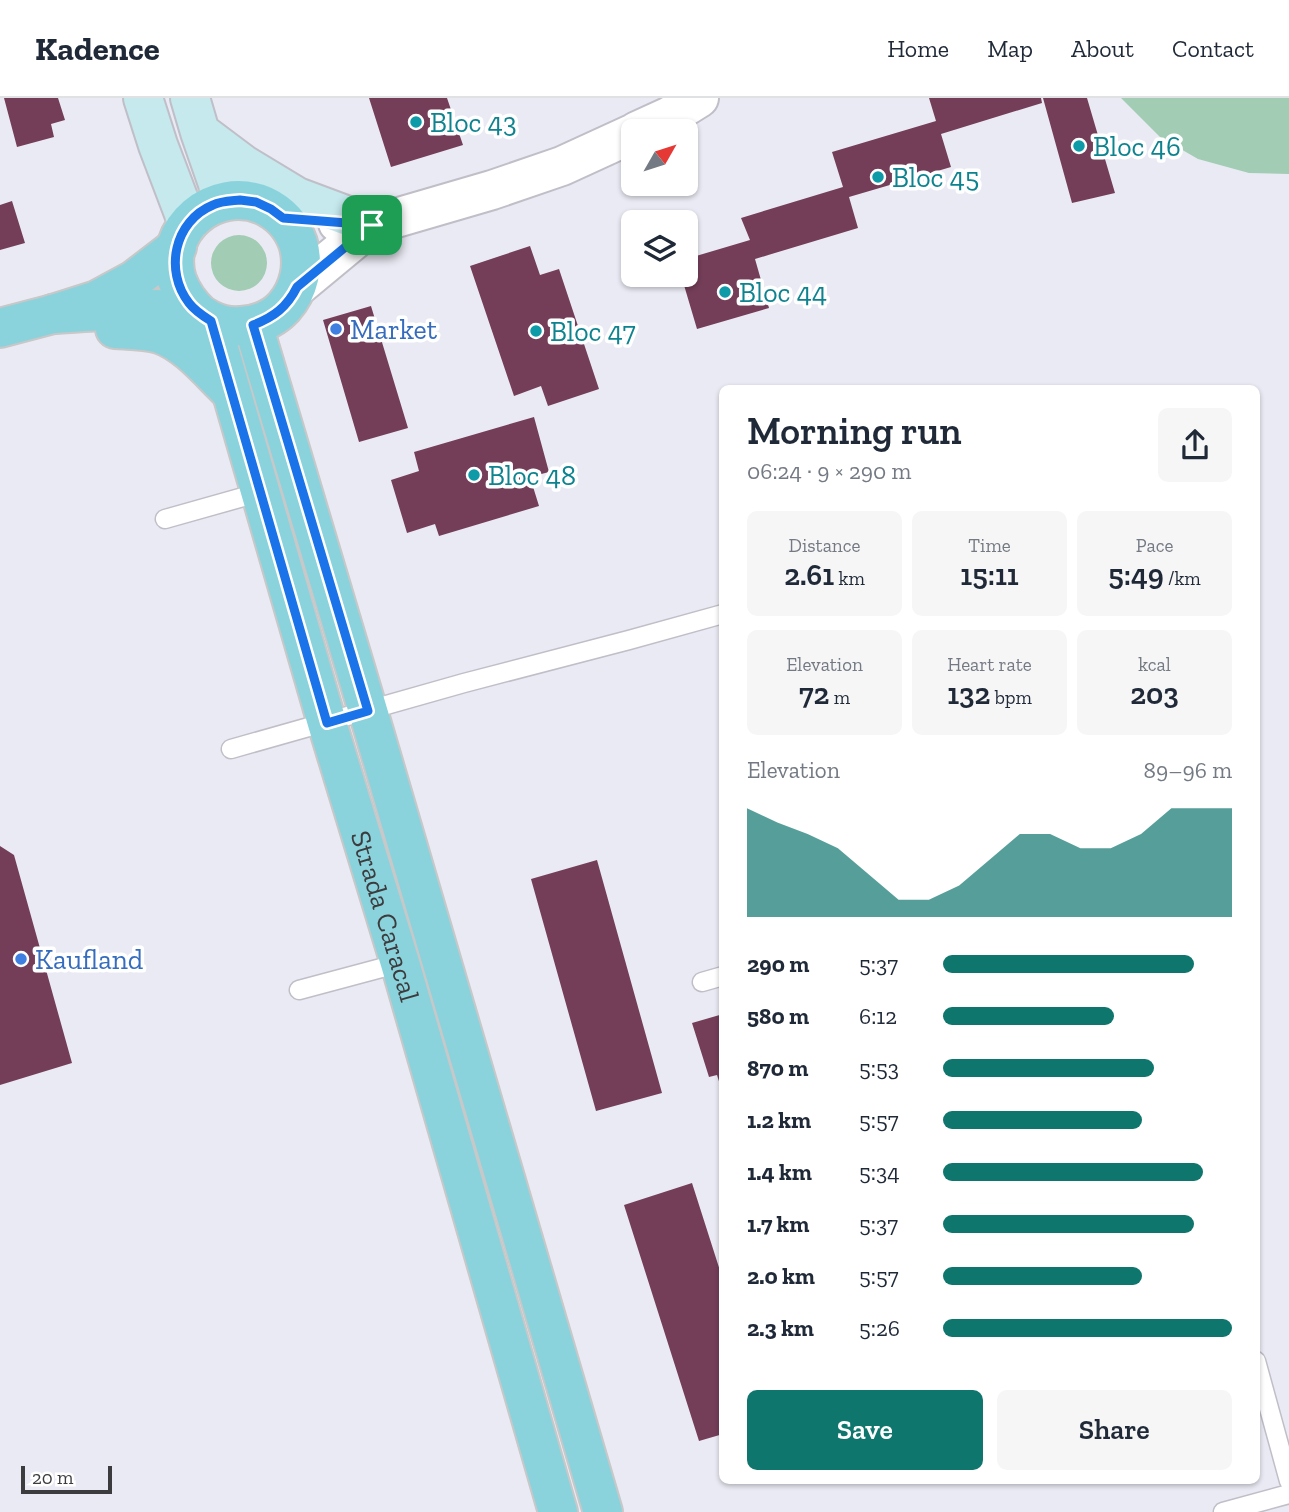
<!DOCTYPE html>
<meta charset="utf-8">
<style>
body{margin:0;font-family:"Zilla Slab",serif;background:#f6f6f7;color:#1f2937;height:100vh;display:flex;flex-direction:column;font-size:26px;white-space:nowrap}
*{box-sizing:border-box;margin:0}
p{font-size:23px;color:#747a83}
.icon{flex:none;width:38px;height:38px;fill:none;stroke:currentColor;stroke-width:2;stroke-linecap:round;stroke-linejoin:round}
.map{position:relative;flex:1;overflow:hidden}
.details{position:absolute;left:719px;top:287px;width:541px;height:1099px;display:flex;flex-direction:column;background:#fff;border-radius:10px;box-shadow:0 2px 5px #0004}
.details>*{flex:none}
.needle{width:46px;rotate:51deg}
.controls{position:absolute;left:621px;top:21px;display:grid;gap:14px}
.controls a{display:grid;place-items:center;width:77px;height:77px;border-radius:10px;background:#fff;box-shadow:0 2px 5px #0004;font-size:35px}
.scale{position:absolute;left:21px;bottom:18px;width:91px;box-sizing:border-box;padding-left:7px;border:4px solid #3c3c3f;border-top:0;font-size:19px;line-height:24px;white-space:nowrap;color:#3c3c3f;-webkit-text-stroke:5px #fff;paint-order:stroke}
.pin{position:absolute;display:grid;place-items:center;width:60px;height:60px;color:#fff;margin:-30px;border-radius:14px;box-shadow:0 4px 10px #0006}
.round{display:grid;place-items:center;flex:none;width:74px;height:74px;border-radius:10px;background:#f6f6f7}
.summary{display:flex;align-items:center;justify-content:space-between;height:119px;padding:0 28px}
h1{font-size:38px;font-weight:600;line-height:52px}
.metrics{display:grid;grid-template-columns:repeat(3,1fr);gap:10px;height:119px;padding:7px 28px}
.metrics div{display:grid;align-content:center;border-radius:10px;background:#f6f6f7;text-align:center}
.metrics b{font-size:30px;font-weight:600}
.metrics small{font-size:19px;font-weight:400}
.metrics p{font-size:19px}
.chart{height:196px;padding:14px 28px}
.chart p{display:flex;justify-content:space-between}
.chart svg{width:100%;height:126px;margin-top:7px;fill:#0f766e;opacity:.7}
.button{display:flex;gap:14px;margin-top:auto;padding:14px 28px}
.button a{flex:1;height:80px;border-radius:10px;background:#0f766e;color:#fff;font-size:28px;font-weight:600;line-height:80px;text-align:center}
.button a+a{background:#f6f6f7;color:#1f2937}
ul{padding:0 28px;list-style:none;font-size:23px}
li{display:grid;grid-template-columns:112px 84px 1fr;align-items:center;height:52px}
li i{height:18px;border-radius:9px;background:#0f766e}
header{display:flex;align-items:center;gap:42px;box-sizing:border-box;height:98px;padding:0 35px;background:#fff;border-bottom:2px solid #e0e1e3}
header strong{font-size:33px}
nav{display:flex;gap:38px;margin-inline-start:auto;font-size:24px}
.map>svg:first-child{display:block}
.green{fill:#a2ccb3}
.building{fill:#743e58}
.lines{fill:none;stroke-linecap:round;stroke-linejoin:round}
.service-casing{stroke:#c0bfc8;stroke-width:21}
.tertiary-casing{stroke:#c0bfc8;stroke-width:42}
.secondary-casing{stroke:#c0bfc8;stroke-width:42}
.primary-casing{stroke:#c8c8c9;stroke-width:42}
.service{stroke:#fff;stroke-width:18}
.tertiary{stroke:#fff;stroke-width:38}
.secondary{stroke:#c5e9ed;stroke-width:38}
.primary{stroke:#8bd3dc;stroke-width:38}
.route-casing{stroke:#fff;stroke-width:14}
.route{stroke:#1a73e8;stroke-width:9}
.culture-dot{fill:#0f9aa8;stroke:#fff;stroke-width:2.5}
.shop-dot{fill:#3f7fe0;stroke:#fff;stroke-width:2.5}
.labels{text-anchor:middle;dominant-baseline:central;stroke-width:7;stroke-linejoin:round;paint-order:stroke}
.culture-label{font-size:28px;fill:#0d838f;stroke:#fff;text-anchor:start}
.shop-label{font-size:28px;fill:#366cbe;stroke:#fff;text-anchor:start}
.street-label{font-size:28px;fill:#3c3c3f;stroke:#fff}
</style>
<header>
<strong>Kadence</strong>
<nav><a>Home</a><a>Map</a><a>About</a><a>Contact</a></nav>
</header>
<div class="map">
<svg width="1289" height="1414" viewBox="0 0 1289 1414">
<rect width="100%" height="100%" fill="#eaeaf4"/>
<path class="green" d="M1121,0H1289V76L1249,75L1198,61L1160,39Z
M211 165a28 28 0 1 1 56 0a28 28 0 1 1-56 0Z"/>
<path class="building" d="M4,0H58L65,22L51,26L54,39L17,49Z
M369,0H447L463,47L391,69Z
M929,0H1041L1042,5L941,36L951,69L849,99L858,130L755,161L769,210L697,231L681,177H686V161L750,142L741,120L843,89L832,54L936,23Z
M1043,0H1087L1115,95L1072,105Z
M12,103L25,145L0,152V107Z
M530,148L540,177L559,171L599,291L548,308L541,288L514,298L470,168Z
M371,208L408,330L359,344L323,222Z
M534,319L549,374L530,379L539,408L439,438L435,426L407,435L391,382L419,373L414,354Z
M0,748L14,757L72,965L0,987Z
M597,762L662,995L596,1013L531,781Z
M723,916V993H722L717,977L709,979L692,925Z
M692,1085L723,1182V1336L699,1343L624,1107Z"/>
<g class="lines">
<g class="service-casing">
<path id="service" d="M165,421L261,394
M231,651L464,585L629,542L723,516
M702,884L723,878
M299,892L400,865
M1256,1263L1289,1383
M1223,1414L1289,1396"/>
</g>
<g class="tertiary-casing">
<path id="tertiary" d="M637,33L670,18L699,0
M338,125L372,127L492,92L562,68L634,35
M297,189L372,127"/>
</g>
<g class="secondary-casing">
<path id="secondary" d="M143,0L158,47L188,126
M190,0L200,34L224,103
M200,34L244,67L297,99L372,127"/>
</g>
<g class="primary-casing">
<g id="primary">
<path d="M53,216C92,214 137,209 175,212C183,213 194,214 201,217C205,218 207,221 210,222C220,227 231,229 241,228C257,227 273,221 284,209C299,192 305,168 298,145C292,128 280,115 263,107C215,87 161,131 177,182C182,196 190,207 201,217"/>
<path id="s1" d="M211,223L327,625L400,865L558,1414"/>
<path d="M253,227L368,613L603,1414"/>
<path d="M0,230L53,216L97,202L134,182L177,149"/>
<path d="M115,231C130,232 146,232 160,236C188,246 209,273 230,293"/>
</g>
</g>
<use href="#service" class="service"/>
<use href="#tertiary" class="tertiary"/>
<use href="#secondary" class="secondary"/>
<use href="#primary" class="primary"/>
</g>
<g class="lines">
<g class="route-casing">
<path id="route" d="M240,102L256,104L271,111L283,120L372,127L297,189C287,209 274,219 253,227L368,613L327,625L211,223C203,218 195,213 189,205C164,173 174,123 213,107C221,103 231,103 240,102Z"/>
</g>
<use href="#route" class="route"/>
</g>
<g class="culture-dot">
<circle cx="416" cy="24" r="7"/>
<circle cx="1079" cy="48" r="7"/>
<circle cx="878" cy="79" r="7"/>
<circle cx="725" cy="194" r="7"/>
<circle cx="536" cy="233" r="7"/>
<circle cx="474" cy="377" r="7"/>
</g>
<g class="shop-dot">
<circle cx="336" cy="231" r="7"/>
<circle cx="21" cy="861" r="7"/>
</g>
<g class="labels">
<g class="culture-label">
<text x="430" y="24">Bloc 43</text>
<text x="1093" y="48">Bloc 46</text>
<text x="892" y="79">Bloc 45</text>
<text x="739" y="194">Bloc 44</text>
<text x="550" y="233">Bloc 47</text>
<text x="488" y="377">Bloc 48</text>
</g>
<g class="shop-label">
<text x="350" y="231">Market</text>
<text x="35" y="861">Kaufland</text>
</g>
<g class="street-label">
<text stroke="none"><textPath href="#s1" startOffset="620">Strada Caracal</textPath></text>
</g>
</g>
</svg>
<div class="controls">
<a><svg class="needle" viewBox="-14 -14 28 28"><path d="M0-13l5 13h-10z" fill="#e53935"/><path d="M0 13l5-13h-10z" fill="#747a83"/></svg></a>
<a><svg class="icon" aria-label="layers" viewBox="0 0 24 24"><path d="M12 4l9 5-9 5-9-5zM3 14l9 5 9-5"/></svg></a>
</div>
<div class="scale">20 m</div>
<div class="pin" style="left:372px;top:127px;background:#1e9e55"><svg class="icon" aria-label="arrive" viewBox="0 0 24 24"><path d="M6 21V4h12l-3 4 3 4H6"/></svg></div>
<section class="details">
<div class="summary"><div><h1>Morning run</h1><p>06:24 · 9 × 290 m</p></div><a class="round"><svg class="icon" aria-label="share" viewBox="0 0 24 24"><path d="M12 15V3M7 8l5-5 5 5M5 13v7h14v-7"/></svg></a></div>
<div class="metrics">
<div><p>Distance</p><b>2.61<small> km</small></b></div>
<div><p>Time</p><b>15:11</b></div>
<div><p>Pace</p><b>5:49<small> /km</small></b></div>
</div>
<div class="metrics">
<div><p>Elevation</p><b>72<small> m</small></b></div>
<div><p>Heart rate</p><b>132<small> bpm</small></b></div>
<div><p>kcal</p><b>203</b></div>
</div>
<div class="chart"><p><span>Elevation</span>89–96 m</p>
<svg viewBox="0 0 160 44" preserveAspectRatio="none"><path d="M0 44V6L10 11L20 15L30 20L40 29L50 38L60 38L70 33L80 24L90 15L100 15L110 20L120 20L130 15L140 6L150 6L160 6V44z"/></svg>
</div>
<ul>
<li><b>290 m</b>5:37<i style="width:87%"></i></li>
<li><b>580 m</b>6:12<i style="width:59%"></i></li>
<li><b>870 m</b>5:53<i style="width:73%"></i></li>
<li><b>1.2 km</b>5:57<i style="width:69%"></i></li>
<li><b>1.4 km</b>5:34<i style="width:90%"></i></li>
<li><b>1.7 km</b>5:37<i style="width:87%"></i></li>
<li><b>2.0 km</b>5:57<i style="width:69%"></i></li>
<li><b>2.3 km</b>5:26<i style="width:100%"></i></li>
</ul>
<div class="button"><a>Save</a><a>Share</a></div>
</section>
</div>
